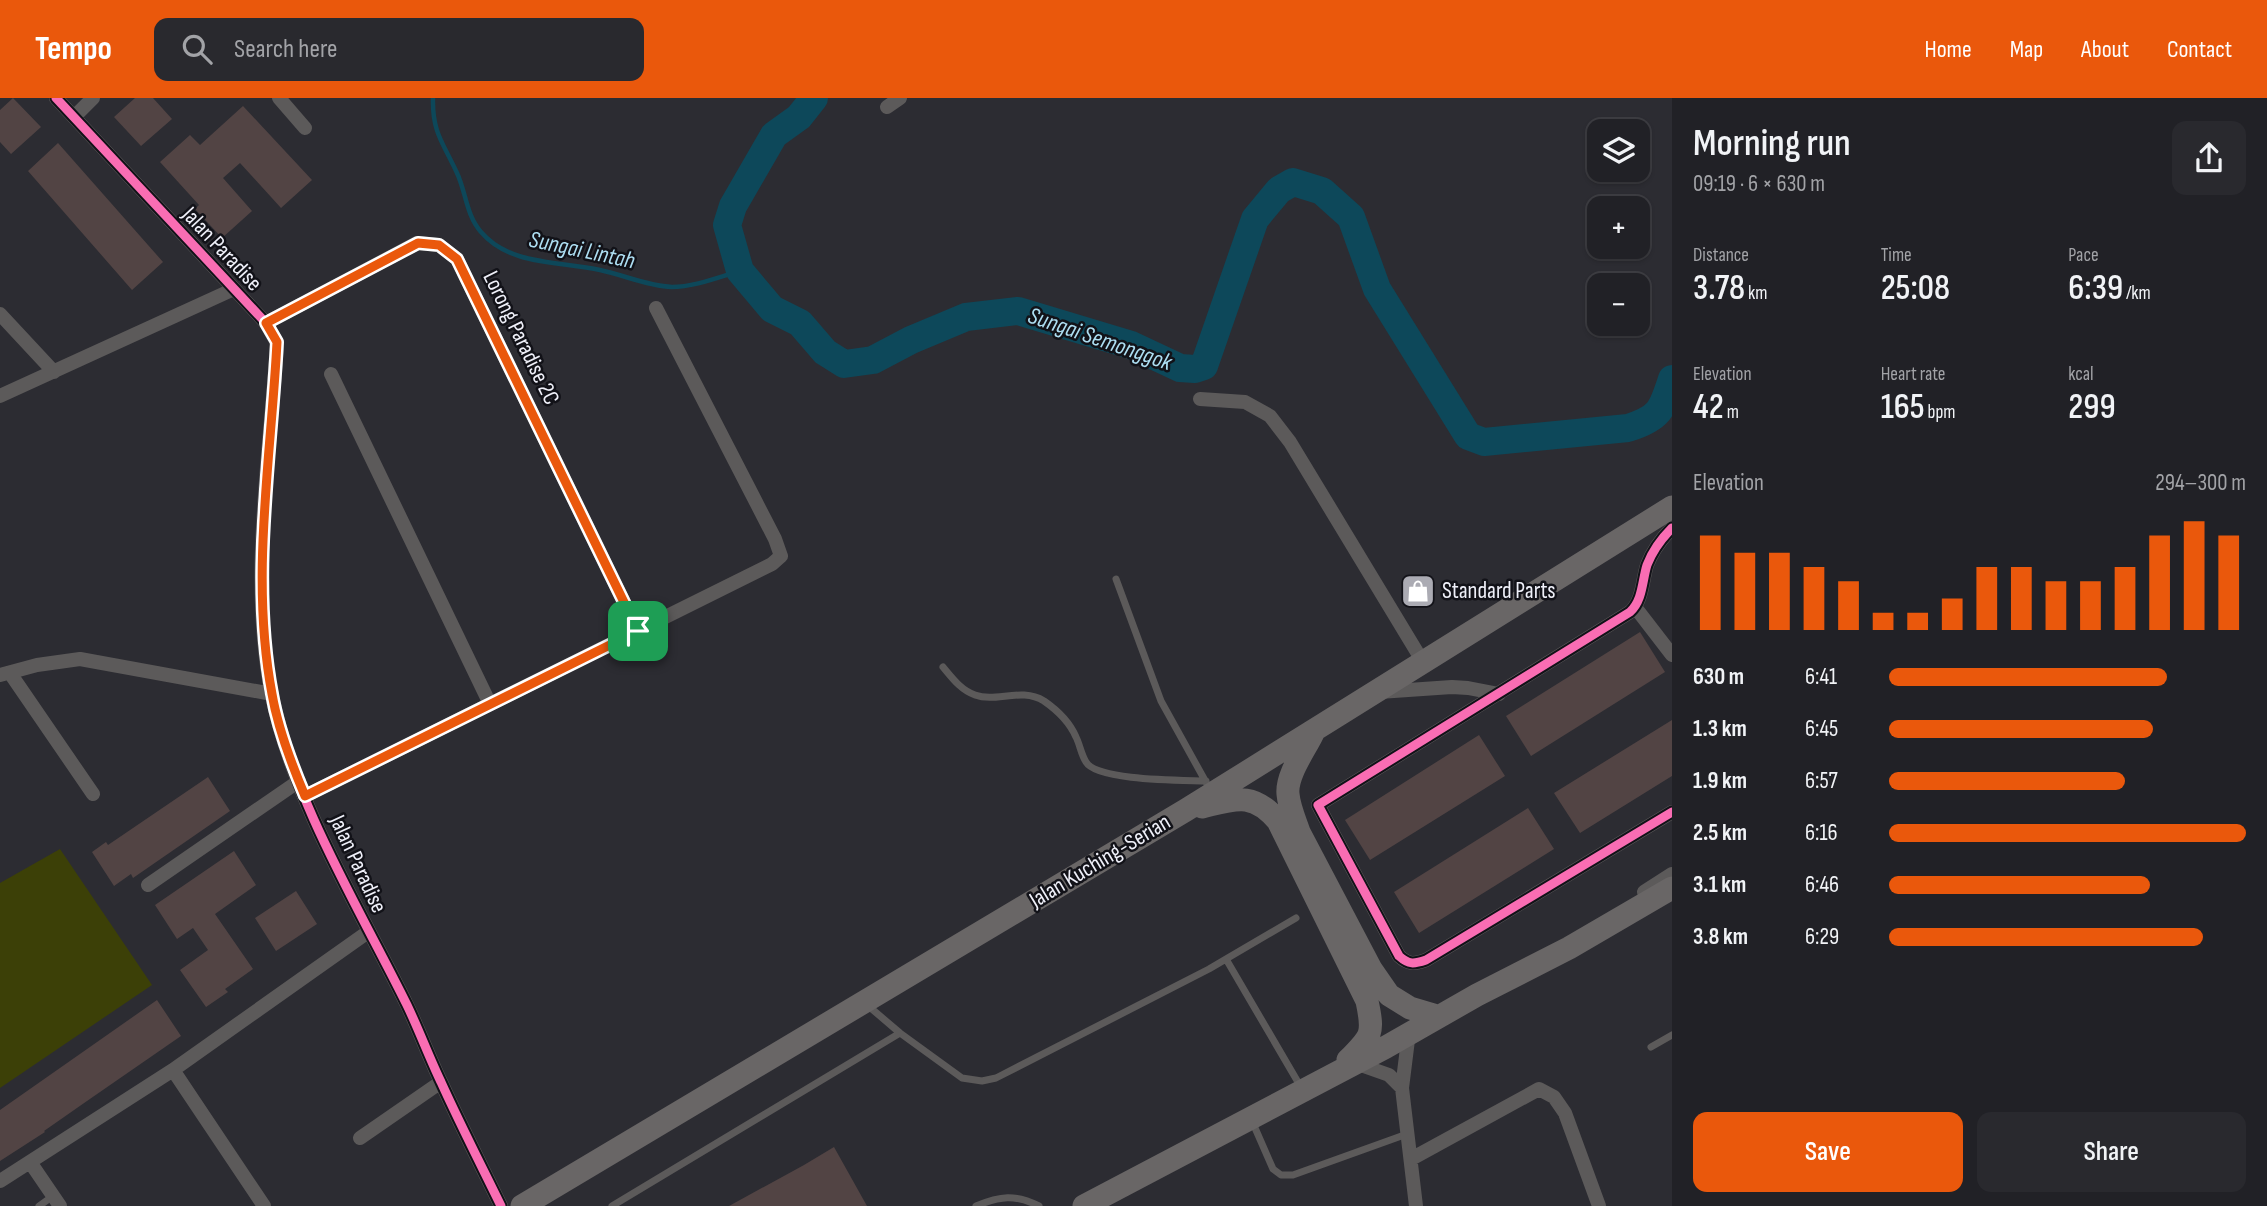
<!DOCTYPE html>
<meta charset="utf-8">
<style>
body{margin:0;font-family:"Sofia Sans Condensed",sans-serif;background:#29292e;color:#f1f3f6;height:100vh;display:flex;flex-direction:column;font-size:26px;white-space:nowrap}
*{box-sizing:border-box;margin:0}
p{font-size:23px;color:#a2a3a7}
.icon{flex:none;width:38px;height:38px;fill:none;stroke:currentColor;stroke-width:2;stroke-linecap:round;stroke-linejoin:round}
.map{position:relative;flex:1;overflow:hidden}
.details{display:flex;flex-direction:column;background:#212126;width:595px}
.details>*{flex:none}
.fabs{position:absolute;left:1587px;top:21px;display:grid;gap:14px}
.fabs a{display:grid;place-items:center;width:63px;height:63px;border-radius:14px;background:#212126;box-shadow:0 2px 5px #0004,0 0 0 2px #3e3e43;font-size:35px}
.pin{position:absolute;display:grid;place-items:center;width:60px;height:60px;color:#fff;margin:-30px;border-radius:14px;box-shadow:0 4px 10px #0006}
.round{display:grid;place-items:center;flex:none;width:74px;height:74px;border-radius:14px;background:#29292e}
.headline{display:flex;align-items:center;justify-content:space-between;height:119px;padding:0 21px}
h1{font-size:38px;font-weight:600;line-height:52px}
.stats{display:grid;grid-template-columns:repeat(3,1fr);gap:10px;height:119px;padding:7px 21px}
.stats div{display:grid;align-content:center}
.stats b{font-size:35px;font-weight:600}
.stats small{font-size:19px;font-weight:400}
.stats p{font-size:19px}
.chart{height:196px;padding:14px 21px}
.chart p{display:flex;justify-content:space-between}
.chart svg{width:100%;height:126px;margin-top:7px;stroke:#ea580c;stroke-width:6}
.action{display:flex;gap:14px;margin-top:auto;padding:14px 21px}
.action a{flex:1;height:80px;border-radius:14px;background:#ea580c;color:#fff;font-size:28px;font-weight:600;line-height:80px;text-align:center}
.action a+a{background:#29292e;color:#f1f3f6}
ul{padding:0 21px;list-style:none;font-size:23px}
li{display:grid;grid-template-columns:112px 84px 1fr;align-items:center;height:52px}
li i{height:18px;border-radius:9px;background:#ea580c}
header{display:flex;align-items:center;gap:42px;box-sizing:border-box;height:98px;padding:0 35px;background:#ea580c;color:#fff}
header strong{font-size:33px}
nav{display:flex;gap:38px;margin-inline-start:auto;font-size:24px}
.search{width:490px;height:63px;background:#29292e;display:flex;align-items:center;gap:18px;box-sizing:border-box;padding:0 24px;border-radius:14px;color:#a2a3a7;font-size:26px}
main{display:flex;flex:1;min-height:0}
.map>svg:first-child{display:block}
.green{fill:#3c4007}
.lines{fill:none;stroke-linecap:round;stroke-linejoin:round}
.stream{stroke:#0d485a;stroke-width:4.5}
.river{stroke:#0d485a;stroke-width:28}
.building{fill:#524444}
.service{stroke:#5c5a5a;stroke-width:7}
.minor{stroke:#5c5a5a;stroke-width:14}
.trunk{stroke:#696666;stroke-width:23}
.cycleway-casing{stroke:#121218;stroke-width:13}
.cycleway{stroke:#f96db3;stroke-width:9}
.route-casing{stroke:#fff;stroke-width:14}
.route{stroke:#ea580c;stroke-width:9}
.labels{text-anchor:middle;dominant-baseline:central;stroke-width:5;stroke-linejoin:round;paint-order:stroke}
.street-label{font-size:23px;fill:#eff0f9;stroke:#121218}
.poi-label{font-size:23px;fill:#eff0f9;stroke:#121218;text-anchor:start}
.water-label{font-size:24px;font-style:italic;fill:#addef2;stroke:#121218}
</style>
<header>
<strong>Tempo</strong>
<div class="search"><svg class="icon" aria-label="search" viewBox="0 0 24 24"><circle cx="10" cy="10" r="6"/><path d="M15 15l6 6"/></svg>Search here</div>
<nav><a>Home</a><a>Map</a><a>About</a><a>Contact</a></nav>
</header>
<main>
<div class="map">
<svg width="1672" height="1108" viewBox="0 0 1672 1108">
<rect width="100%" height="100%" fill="#2c2c32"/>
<path class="green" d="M60,751L152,887L0,990V785Z"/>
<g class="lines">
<path class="stream" d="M433,0C432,35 444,46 457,75C466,94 466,117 481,134C510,168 560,163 600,172C624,177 647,188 672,189C694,189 719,179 740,173"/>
<path class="river" d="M814,0L799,19L774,37L733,108L727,127L740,173L772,211L800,225L825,254L844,266L873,262L911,242L966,219L1018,213L1131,247L1180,270L1195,271L1204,268L1255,121L1279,92L1293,84L1322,93L1351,119L1377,191L1468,338L1484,344L1628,330C1660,320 1662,312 1672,281"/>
</g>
<path class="building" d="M13,0L41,29L11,56L0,44V12Z
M135,0H153L172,21L141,48L114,19Z
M243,8L312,82L281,110L240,65L223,80L252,113L222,140L195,111L199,107L160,64L190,37L200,47Z
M58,45L163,164L132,192L28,73Z
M1640,534L1665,574L1531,658L1506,618Z
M1672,622V678L1580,735L1554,695Z
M1479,637L1505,678L1370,762L1345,722Z
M208,679L230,713L133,780L131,776L114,788L92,754L106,744L108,747Z
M1528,710L1554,751L1419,835L1394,794Z
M234,753L256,787L215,816L253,871L225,891L228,894L206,909L180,872L208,852L193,830L177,841L155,807Z
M296,793L317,826L276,853L255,820Z
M157,902L181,938L87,1003L44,1033L45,1034L0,1063V1012Z
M834,1049L867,1108H729L804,1067Z"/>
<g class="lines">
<path class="service" d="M1116,481L1161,603L1207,686
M943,569C953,581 961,592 975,597C996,605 1021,589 1044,603C1057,612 1070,625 1076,639C1080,647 1081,656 1086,664C1097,683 1183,682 1206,683
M1226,861L1296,820
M866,906L900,935L962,980L982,983L996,980L1209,871L1226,861L1302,991
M1651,949L1672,937
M1252,1023L1273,1071L1281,1077H1293L1407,1036
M39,1108L53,1098
M612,1108L900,935
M976,1108C1000,1098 1015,1096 1039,1108"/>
<path class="minor" d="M56,0L266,225L277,245C270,361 249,482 272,598C294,704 359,810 407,907C419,932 429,959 441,984C460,1026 481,1067 501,1108
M279,0L305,30
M887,9L900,0
M74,19L93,0
M0,216L54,274
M266,225L417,145L439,147L457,161L638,533
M331,276L490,606
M0,298L234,191
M1200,301L1245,304L1270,318L1290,344L1423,564
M1672,430C1662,440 1652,454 1647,467C1642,483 1643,502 1630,514L1318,707L1399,858C1409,867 1414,866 1426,862L1672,714
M1635,509L1672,557
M10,575L93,696
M0,577L37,567L80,561L272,596
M1379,594L1452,589L1468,590L1499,596
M305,698L772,466L781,458L775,441L656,210
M148,787L299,683
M1644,794L1672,776
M1409,934L1402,990L1416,1108
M1355,965L1389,977L1402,990
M173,972L264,1108
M360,1040L441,984
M1411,1061L1539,991L1554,999L1565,1015L1599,1108
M30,1064L60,1108
M0,1083L173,972L368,834"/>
<path class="trunk" d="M1313,635C1305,652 1286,677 1288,696C1289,709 1295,722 1299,734L1371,871L1389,897L1410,910L1437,918
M1202,709C1235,701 1253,693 1278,723L1367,903C1374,936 1372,938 1348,962
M522,1108L1186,712L1672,409
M1084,1108L1386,949L1477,897L1569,850L1672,790"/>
<g class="cycleway-casing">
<path id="cycleway" d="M56,0L266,225L277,245C270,361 249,482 272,598C294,704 359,810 407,907C419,932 429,959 441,984C460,1026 481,1067 501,1108
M1672,430C1662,440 1652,454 1647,467C1642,483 1643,502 1630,514L1318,707L1399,858C1409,867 1414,866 1426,862L1672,714"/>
</g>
<use href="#cycleway" class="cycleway"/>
</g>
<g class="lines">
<g class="route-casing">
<path id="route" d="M418,145L439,147L457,161L638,533L305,698C291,665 278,631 272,596C250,480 271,361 277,244L266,225Z"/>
</g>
<use href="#route" class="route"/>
</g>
<defs>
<g id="shop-square" transform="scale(1.75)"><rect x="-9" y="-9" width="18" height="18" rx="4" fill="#ababb3" stroke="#121218"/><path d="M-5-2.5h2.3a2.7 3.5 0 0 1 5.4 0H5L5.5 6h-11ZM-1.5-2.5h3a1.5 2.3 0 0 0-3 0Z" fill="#fff"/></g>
</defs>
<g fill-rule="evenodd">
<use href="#shop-square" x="1418" y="493"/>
</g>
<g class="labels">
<g class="street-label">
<text transform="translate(222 151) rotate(47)">Jalan Paradise</text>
<text transform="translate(521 240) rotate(64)">Lorong Paradise 2C</text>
<text transform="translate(1100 763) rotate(-31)">Jalan Kuching-Serian</text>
<text transform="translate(358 766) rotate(65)">Jalan Paradise</text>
</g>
<g class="poi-label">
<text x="1442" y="493">Standard Parts</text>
</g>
<g class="water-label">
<text transform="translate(582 152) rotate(12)">Sungai Lintah</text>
<text transform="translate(1100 241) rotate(19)">Sungai Semonggok</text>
</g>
</g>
</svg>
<div class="fabs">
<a><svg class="icon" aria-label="layers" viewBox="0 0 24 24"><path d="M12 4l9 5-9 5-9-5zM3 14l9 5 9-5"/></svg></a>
<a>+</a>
<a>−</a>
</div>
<div class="pin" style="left:638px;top:533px;background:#1e9e55"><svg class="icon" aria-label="arrive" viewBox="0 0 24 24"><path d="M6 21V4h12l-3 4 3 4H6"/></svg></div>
</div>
<section class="details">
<div class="headline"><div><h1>Morning run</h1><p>09:19 · 6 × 630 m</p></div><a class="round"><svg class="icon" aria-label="share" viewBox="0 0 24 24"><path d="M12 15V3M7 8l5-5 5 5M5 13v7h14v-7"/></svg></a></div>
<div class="stats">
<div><p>Distance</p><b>3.78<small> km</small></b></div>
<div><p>Time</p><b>25:08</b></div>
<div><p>Pace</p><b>6:39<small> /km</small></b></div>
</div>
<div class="stats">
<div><p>Elevation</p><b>42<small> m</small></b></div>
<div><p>Heart rate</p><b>165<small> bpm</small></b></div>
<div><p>kcal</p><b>299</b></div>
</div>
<div class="chart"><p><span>Elevation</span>294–300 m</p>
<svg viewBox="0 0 160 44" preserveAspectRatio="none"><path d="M5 44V11M15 44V17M25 44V17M35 44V22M45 44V27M55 44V38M65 44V38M75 44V33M85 44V22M95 44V22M105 44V27M115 44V27M125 44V22M135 44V11M145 44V6M155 44V11"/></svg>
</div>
<ul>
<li><b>630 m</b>6:41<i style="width:78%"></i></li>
<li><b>1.3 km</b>6:45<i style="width:74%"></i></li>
<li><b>1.9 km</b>6:57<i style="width:66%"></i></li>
<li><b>2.5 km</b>6:16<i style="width:100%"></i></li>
<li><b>3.1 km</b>6:46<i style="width:73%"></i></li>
<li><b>3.8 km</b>6:29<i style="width:88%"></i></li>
</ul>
<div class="action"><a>Save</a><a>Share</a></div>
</section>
</main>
